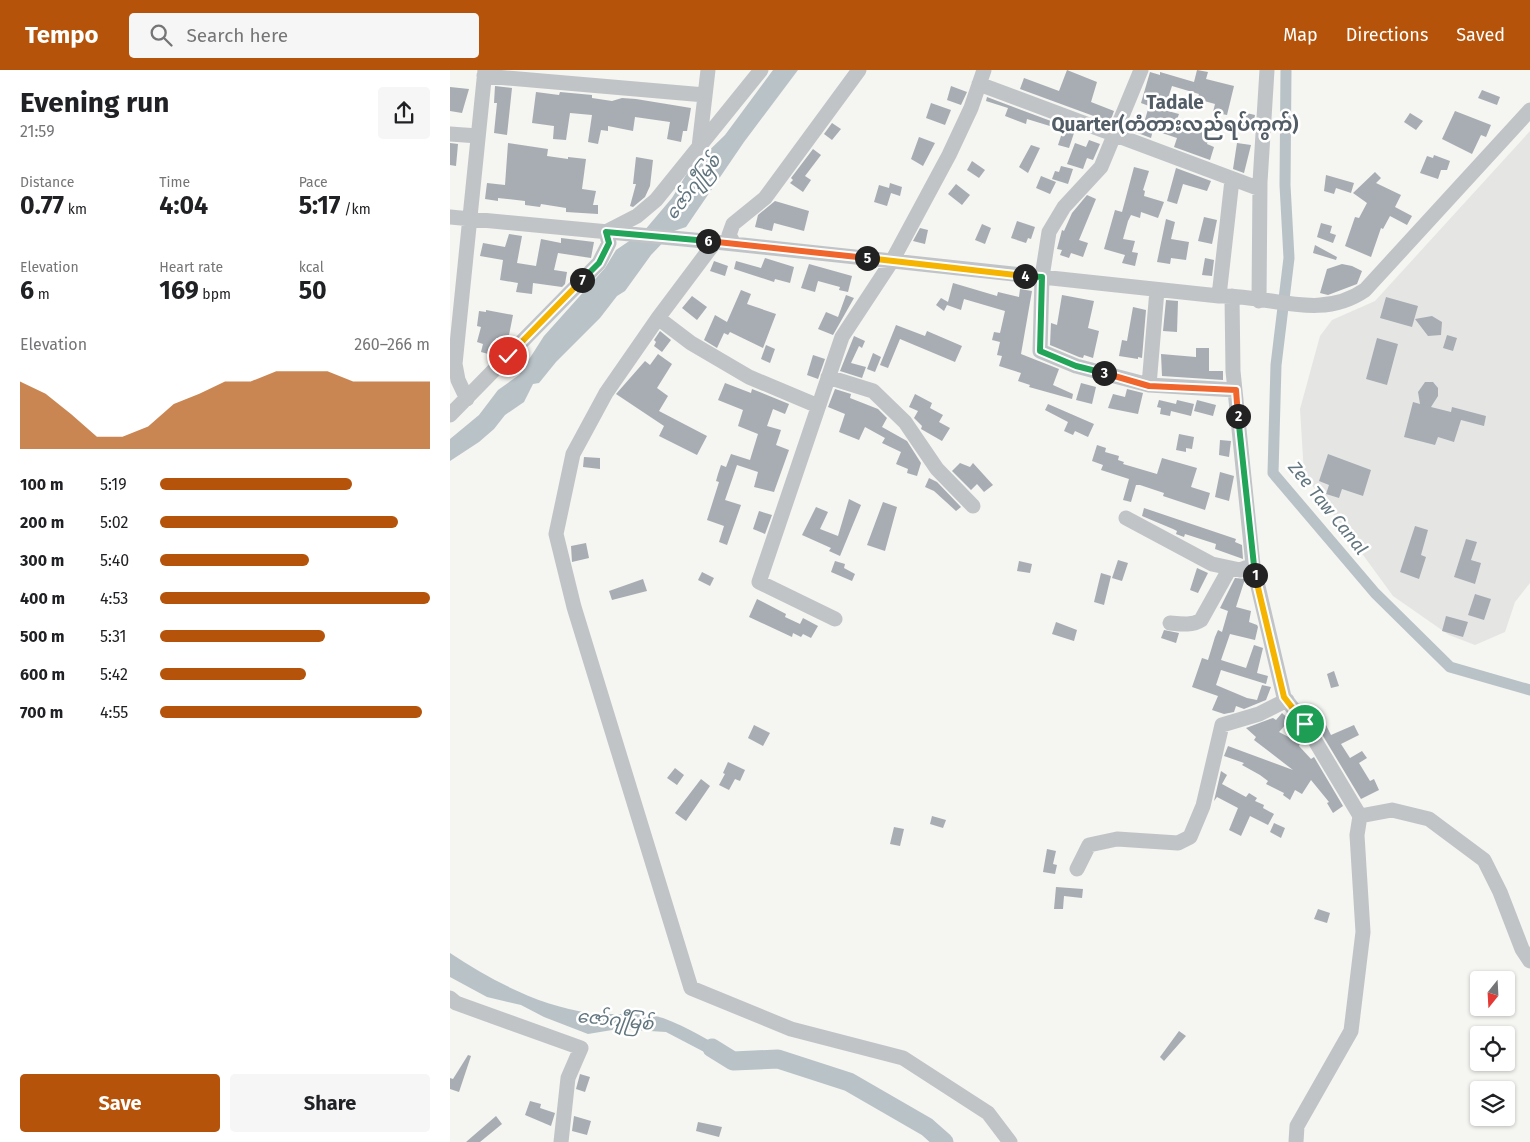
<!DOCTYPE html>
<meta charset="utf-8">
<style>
body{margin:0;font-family:"Fira Sans","Noto Sans Myanmar",sans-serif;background:#f6f6f6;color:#202124;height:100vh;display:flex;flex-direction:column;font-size:19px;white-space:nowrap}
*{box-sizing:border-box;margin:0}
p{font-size:16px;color:#757577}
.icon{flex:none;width:28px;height:28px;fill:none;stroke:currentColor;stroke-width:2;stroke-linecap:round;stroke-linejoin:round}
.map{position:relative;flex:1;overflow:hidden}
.side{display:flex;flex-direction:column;background:#fff;width:450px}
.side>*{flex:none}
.needle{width:32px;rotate:198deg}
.tools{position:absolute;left:1020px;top:901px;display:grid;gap:10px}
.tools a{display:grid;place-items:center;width:45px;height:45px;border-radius:5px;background:#fff;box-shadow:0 1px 4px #0004;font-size:25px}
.pin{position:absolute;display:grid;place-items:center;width:42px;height:42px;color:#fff;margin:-21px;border:2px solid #fff;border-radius:50%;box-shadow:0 1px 5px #0007}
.km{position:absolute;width:25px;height:25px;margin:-12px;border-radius:50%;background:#222;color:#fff;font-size:14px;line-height:25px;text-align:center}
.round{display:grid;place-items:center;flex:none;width:52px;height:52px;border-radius:5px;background:#f6f6f6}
.summary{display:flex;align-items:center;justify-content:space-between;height:85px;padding:0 20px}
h1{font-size:28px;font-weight:700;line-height:38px}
.metrics{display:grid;grid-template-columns:repeat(3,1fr);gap:8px;height:85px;padding:5px 20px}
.metrics div{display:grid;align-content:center}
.metrics b{font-size:25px;font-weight:700}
.metrics small{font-size:14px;font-weight:400}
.metrics p{font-size:14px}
.chart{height:140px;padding:10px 20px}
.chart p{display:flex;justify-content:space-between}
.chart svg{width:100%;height:90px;margin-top:5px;fill:#b45309;opacity:.7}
.button{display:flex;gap:10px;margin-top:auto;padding:10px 20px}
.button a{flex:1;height:58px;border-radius:5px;background:#b45309;color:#fff;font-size:20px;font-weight:700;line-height:58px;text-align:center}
.button a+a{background:#f6f6f6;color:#202124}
ul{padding:0 20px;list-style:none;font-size:16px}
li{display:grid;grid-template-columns:80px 60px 1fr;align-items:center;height:38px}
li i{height:12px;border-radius:6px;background:#b45309}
header{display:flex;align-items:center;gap:30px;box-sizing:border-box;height:70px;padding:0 25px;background:#b45309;color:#fff}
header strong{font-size:24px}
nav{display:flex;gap:28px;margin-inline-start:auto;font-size:18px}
.search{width:350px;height:45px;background:#f6f6f6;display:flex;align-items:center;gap:12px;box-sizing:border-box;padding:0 18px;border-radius:5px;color:#757577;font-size:19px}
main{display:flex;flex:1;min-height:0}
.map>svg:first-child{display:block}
.built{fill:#e5e6e4}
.water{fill:#b8c2c7}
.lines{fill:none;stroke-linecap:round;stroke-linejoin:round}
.canal{stroke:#b8c2c7;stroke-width:11}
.river{stroke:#b8c2c7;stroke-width:19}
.building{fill:#a7adb3}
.minor{stroke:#c0c4c7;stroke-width:15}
.split-1-casing{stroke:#fff;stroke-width:10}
.split-2-casing{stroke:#fff;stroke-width:10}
.split-3-casing{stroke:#fff;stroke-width:10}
.split-4-casing{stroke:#fff;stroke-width:10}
.split-5-casing{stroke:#fff;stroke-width:10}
.split-6-casing{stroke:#fff;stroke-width:10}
.split-7-casing{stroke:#fff;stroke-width:10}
.split-8-casing{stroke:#fff;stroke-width:10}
.split-1{stroke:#f5b400;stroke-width:6}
.split-2{stroke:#22a559;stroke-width:6}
.split-3{stroke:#f0652b;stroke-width:6}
.split-4{stroke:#22a559;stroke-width:6}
.split-5{stroke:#f5b400;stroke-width:6}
.split-6{stroke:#f0652b;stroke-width:6}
.split-7{stroke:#22a559;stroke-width:6}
.split-8{stroke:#f5b400;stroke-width:6}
.labels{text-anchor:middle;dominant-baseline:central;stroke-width:5;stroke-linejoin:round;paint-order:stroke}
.water-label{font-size:18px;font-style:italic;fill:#61757e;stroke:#fff}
.quarter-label{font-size:19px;font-weight:bold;fill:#525d66;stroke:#fff}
</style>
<header>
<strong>Tempo</strong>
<div class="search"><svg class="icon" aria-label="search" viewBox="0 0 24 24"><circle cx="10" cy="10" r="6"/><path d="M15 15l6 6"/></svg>Search here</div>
<nav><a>Map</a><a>Directions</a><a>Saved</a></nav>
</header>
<main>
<section class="side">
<div class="summary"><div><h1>Evening run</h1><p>21:59</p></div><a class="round"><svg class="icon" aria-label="share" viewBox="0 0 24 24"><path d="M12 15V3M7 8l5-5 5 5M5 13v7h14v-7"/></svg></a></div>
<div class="metrics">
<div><p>Distance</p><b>0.77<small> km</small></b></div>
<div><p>Time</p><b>4:04</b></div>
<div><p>Pace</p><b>5:17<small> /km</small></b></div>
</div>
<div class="metrics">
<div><p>Elevation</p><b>6<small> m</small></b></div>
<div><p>Heart rate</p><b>169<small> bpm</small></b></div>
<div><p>kcal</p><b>50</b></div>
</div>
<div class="chart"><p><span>Elevation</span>260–266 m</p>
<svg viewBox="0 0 160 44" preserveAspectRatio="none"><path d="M0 44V11L10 17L20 27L30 38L40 38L50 33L60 22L70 17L80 11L90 11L100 6L110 6L120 6L130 11L140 11L150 11L160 11V44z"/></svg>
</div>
<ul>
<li><b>100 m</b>5:19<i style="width:71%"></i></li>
<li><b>200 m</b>5:02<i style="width:88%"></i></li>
<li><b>300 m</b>5:40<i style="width:55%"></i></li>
<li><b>400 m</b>4:53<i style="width:100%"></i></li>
<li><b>500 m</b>5:31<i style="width:61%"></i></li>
<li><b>600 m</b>5:42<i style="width:54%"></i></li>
<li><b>700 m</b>4:55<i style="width:97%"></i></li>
</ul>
<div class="button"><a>Save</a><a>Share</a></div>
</section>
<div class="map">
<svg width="1080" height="1072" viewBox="0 0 1080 1072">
<rect width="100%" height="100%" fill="#f5f5f1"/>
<path class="built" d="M1080,61V513L1065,532L1055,562L1025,575L999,565L943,526L854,404L850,339L870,266L882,250L925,231Z"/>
<path class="water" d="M323,0H348L294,72L236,157L224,161L201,185L175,221L167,226L150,248L106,292L89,313L83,314L74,332L55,345L44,359L29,372L0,391V369L29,345L48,320L69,305L94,266L155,198L166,180L194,161L222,128L239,100L275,65Z
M0,883C42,911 90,936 140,943C164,946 190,941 213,948C238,957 261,972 285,985L281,996L216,962L168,959L138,964L94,947L71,935L37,927L0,907Z"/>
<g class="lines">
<path class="canal" d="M836,0L835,115L839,188L826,295L823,403L925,523L1000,597L1080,620"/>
<path class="river" d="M262,978L283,991L328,989L399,1012L477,1057L494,1072"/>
</g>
<path class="building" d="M617,0L647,12L641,32L664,41L660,52L570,19L574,8L609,21Z
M747,0L758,2L756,9L784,16L777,45L763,42L765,34L747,29L749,24L722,16L714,40L729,44L726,52L746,59L749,51L762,55L757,74L764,77L760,90L724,77L727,68L703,60L701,68L677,59L680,51L685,53L686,50L694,53L699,36L691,33L700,2L710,5V2L744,12Z
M45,16L62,18L57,65L44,63L47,33H44Z
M501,16L517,22L511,35L497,30Z
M0,17L19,19L12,43L0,41Z
M1032,20L1050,27L1047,35L1028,28Z
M86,22L109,25L110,22L142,25V28L162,31L172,28L186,29L241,38L237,61H233L231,72L217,69L220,52L185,47L183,61L158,56V61L151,60L148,74L138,72L142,45L120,43L116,70L103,69L104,56L82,53Z
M537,27L625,60L619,78L608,75L613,60L577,49L576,54L555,46L558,38L536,31Z
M481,33L501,40L495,55L476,48Z
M1005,41L1041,55L1036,67L1031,65L1022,84L992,69Z
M792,42L805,45L803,56L800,55L799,59L789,56Z
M960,43L973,51L966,60L954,52Z
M382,53L391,59L382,70L374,64Z
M469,67L485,73L473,96L461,89Z
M639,70L650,74L643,90L637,88L633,99L617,94L625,73L636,77Z
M0,73L8,74L6,96L0,95Z
M58,73L98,79L97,86L118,89V87L136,89L132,119L146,121L143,135H148V144L116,142V138L91,134L90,137L75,135V131L48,128V131L35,129L37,113L55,115Z
M787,73L801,75L794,103L783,99Z
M581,75L590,78L578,103L569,97Z
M363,79L371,85L355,106L361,110L353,122L340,113L343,110L341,108Z
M984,85L1000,91L997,100H991L988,109L970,103L977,86L983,88Z
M186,87L203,90L200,116L195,127L183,137L180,136L186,114H183Z
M522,91L535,100L529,108L517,100Z
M611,96L623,99L618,114L602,109L605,101L609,102Z
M684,97L699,101L693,120L695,121L694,126L714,132L708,148L691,142L690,148L681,145L678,151L673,169L685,171L682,182L688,183L685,196L672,193L675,185L654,179L665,140L672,142Z
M726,98L761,111L757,121L733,114L727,134L717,131Z
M925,102L931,108L926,113L951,125L945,137L962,146L957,155L940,146L933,159L931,158L921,187L895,176L905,147L909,148L917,133L903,123Z
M876,105L904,113L901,123L886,118L884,124L874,121Z
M591,106L606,112L600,124L586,118Z
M440,113L452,117L450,126L441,123L437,136L424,132L429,115L439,118Z
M506,114L520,125L512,135L498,124Z
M637,125L646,129L629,170L638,173L633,187L621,183L619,188L610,185L612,180L607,179L612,160L614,161L622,143Z
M325,131L359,141L354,161L324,153L322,161L305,157L308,145Z
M754,147L767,150L762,174L748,171Z
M716,149L725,152L721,169L739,172L736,190L721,188L720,194L707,192Z
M567,151L585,157L581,169L578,168L576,173L561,168Z
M871,153L882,156L880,163L886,165L883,173L867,167Z
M532,154L541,158L535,174L525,170Z
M470,158L478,160L475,174L463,171Z
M59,164L72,166L67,193L86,196L91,169L111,173V168L144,172L141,188L108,183L104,200L117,202L115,214L112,217L83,213L82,224L66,222L68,213L50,210L53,190L30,186L33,173L55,177Z
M865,175L887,187L886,190L863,183Z
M315,188L344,197L340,213L325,209L324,212L284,199L286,191L311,198Z
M755,188L764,190L762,206L752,205Z
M264,191L278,196L275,206L260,201Z
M359,194L402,206L398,222L389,220L390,217L368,211L365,222L351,218Z
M892,194L902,196L912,201L907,214L878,225L870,223L877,199Z
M503,213L547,226L548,222L569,227L570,219L582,221L571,284L609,299L603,315L623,324L622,329L579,317L580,315L568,311L571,303L549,296L552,286L547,285L550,272L542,270L544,262L550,263L555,241L514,229L511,240L497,235L494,241L486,235L491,228L498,232Z
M291,220L301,224L297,234L326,244L313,278L280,262L278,265L274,263L267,278L254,270L265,245L277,252Z
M396,225L404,228L383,265L368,259L376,242L388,247Z
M612,225L644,231L638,258L649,261L643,288L634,285L633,288L629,287L600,275L601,253L607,255Z
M242,226L257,237L247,250L232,238Z
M936,227L968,236L962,257L930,248Z
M716,230L728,231L727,262L713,261Z
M683,237L696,240L692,288L688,287V289L669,286L672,270L677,271Z
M36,240L63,245L58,270L46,268L42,285L31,282L33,274L27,272L31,257L27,256L29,241L36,242Z
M982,246L992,252L991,265L978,266L965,249Z
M446,255L475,266L477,261L512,276L505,292L450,269L438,298L430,295Z
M210,261L221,270L212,282L204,276L206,272L204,270Z
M997,265L1007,268L1003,281L993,278Z
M404,266L415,271L412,278L409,276L401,293L416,297L412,308L390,301Z
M927,268L948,274L937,315L916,309Z
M316,275L325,279L320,293L311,289Z
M746,278H759V301H773V310L712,306L711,284L746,287Z
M423,283L431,287L425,302L417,299Z
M208,284L222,294L207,318L218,326L209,341L257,366L247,385L209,366L214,356L166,324L195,291L200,295Z
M363,285L375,289L368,309L357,305Z
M975,312H983L988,318V326L981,337L1001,342L1002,337L1036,346L1034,356L1011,350L1004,372L988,367L985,375L954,367L963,332L970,334L968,322Z
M275,313L301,323L302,319L339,334L335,344L323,339L317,356L331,360L326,375L339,380L324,422L304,417L308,402L287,395L275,430L291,435L277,475L269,472L274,456L257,450L269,412L266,411L268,404L271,395L276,397L281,384L300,390L308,364L288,356L293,340L268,330Z
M631,313L646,317L642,334L626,330Z
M385,319L401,324L400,328L428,339L437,348L432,357L457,371L471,393L467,406L457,403L458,399L446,394L451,382L432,373L435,368L415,357L409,370L389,362L395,344L378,337Z
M677,319L693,323L688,344L658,338L663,324L675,327Z
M465,324L482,333L480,338L493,345L489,352L500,358L492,371L471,359L472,356L464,348L468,341L459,337Z
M709,330L726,334L727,330L744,334L741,346L721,341L720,346L710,344L711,338L707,337Z
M747,330L766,335L763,346L744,341Z
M598,334L644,354L638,367L625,361L623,365L614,361L618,352L595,340Z
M729,364L744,367L742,379L736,378V382L726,380Z
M770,370L781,371L779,387L769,385Z
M647,375L656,378L655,382L669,386L668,390L674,392L673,394L707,404L712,388L747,398L741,417L760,423L755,440L713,426L714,423L690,415H686L681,432L673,430L679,409L651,400L653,395L642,391Z
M878,384L921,400L913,426L892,419L889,428L876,424L879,415L869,411Z
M134,387L150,388V399L133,397Z
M510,393L520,397L523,393L543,415L534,422L527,414L521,420L502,401Z
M770,402L784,406L779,431L765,427Z
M479,408L487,412L511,437L506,441L484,421L475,417Z
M399,429L411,435L390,486L379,481L381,478L352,465L366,437L378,442L370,459L388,466Z
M433,432L447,437L435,481L417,475Z
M694,438L786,469L785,472L792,475L793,489L765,479L766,474L735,464L734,467L726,464L727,461L723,459L692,446Z
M309,441L322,445L315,464L303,459Z
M965,456L978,460L971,485L976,487L969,509L950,502Z
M1016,469L1027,472L1021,490L1031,493L1025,514L1004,507Z
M136,473L139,488L122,492L121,476Z
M668,490L678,493L672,511L662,508Z
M385,491L395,494L394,498L405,504L402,511L381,502Z
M569,491L582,494L580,503L567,501Z
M747,498L758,503L748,523L740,520Z
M252,502L264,508L260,516L248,510Z
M651,503L661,506L654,535L644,532Z
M785,508L795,509L786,537L801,541L799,552L807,555L808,557L805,570L780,564L771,590L796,598L804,575L813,578L807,603L818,606L816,614L771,600L766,615L797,628L807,630L812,615L821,617L816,630L794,639L786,636L784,642L774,644L762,640L768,626L742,617L752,588L758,590L765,567L768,560L772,562L778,541L770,538Z
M193,509L197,521L162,530L159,521Z
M1025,524L1041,529L1034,550L1018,545Z
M307,529L336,544L335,547L350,554L353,548L368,556L361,568L353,564L351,567L343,563L342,567L299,547Z
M996,546L1018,552L1013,567L992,561Z
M606,552L627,560L624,571L602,564Z
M714,560L729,563L726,573L711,568Z
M884,601L889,616L881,618L877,604Z
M832,643L840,650L829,662L850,673L849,676L861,689L864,687L893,736L883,743L877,733L879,732L861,710L852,724L845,720L840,730L833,725L834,723L816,714L818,711L810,705L792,695L794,693L774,686L778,676L843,700L804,670L806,667L796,658L823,648L826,650Z
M875,653L881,665L904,655L909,665L891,674L900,688L912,681L917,688L909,693L920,711L924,709L929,720L911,729L867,656Z
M304,655L320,663L313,676L298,668Z
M278,692L295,700L290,711L285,709L279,720L269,715L275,704L273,703Z
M225,698L234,705L227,715L217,708Z
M771,701L777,705L772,714L796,727L799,723L807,728L805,731L814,735L813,738L824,744L818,755L800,746L791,766L779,760L788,738L767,727L764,731Z
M251,709L260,716L236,751L225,743Z
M482,746L496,750L493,758L480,754Z
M824,753L835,758L831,768L820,762Z
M444,757L454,759L450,776L440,774Z
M597,779L606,781L603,794L607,795L605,804L593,802Z
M606,817L633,819L632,828L614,826L613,839H604Z
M868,839L880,843L877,853L864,849Z
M729,961L736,966L714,991L710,987Z
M18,985L21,986L9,1022L0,1019V1008L3,1009Z
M130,1004L140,1007L135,1022L126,1019Z
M80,1031L91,1034L90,1038L105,1043L101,1056L75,1045Z
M46,1046L52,1054L30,1072H16Z
M124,1046L141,1051L137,1065L122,1061Z
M248,1052L272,1057L269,1067L246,1061Z"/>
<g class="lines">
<path class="minor" d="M691,0L651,97L614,137L599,162L592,207L590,281L626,296L699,315L785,320
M34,6L255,25
M529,14L810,119
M0,64L28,66
M249,77L258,0
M0,147L265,172L769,226C819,224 869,252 915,220L1080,40
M265,172L208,248L156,323L123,384L106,464L124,537L241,918L341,959L453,988L538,1043L560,1072
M284,174L279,165L283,154L315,128L409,0
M769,226L782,110
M782,226L783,301L803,495L834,627L855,654L910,746L907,765L913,862L901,961L847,1056L846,1072
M809,231L810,112L817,0
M208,248L241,273L299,307L368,336
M378,307L423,321L455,352L487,399L523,436
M699,315L707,220
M17,329L8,310L5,294L35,0
M0,345L149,193L159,173L156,162L187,146L206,130L311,0
M676,448L762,494L790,500L803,495
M385,549L309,512L392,267L442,191L499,85L521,38L534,0
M720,553C730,554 742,556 751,550L780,498
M910,746L942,740L979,749L1034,790L1050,822L1072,879L1080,891
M627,799L639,775L667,769L728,773L740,767L753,736L772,655L809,644L837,630
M0,928L6,933L131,978L118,1008L111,1072"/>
</g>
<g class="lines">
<g class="split-1-casing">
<path id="split-1" d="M805,505L834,627L855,654"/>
</g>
<g class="split-2-casing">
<path id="split-2" d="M788,346L805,505"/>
</g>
<g class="split-3-casing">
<path id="split-3" d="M654,303L699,316L786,320L788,346"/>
</g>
<g class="split-4-casing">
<path id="split-4" d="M575,206L592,207L590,281L626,296L654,303"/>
</g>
<g class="split-5-casing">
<path id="split-5" d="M417,188L575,206"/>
</g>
<g class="split-6-casing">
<path id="split-6" d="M258,171L417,188"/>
</g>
<g class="split-7-casing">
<path id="split-7" d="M132,210L149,193L159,173L156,162L258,171"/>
</g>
<g class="split-8-casing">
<path id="split-8" d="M58,286L132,210"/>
</g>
<use href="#split-1" class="split-1"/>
<use href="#split-2" class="split-2"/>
<use href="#split-3" class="split-3"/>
<use href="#split-4" class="split-4"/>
<use href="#split-5" class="split-5"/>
<use href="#split-6" class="split-6"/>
<use href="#split-7" class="split-7"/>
<use href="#split-8" class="split-8"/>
</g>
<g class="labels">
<g class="water-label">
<text transform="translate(243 117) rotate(-52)">ဇော်ဂျီမြစ်</text>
<text transform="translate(878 438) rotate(51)">Zee Taw Canal</text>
<text transform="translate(165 950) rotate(6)">ဇော်ဂျီမြစ်</text>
</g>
<g class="quarter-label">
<text x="725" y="32">Tadale<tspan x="725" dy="22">Quarter(တံတားလည်ရပ်ကွက်)</tspan></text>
</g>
</g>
</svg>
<div class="tools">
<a><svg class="needle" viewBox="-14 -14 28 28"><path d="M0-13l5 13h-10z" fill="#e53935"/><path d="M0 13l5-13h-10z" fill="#757577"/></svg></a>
<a><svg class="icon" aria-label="locate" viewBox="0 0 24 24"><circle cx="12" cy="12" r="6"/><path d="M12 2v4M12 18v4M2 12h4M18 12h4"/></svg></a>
<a><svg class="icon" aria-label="layers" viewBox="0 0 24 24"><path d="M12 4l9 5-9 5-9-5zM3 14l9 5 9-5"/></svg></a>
</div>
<div class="pin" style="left:855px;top:654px;background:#1e9e55"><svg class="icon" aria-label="arrive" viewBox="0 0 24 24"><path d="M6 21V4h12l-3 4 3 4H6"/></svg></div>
<div class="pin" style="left:58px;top:286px;background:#d93025"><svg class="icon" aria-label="check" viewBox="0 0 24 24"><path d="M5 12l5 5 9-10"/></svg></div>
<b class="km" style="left:805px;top:505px">1</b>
<b class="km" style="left:788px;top:346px">2</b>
<b class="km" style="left:654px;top:303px">3</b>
<b class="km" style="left:575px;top:206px">4</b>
<b class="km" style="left:417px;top:188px">5</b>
<b class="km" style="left:258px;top:171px">6</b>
<b class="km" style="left:132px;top:210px">7</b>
</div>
</main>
